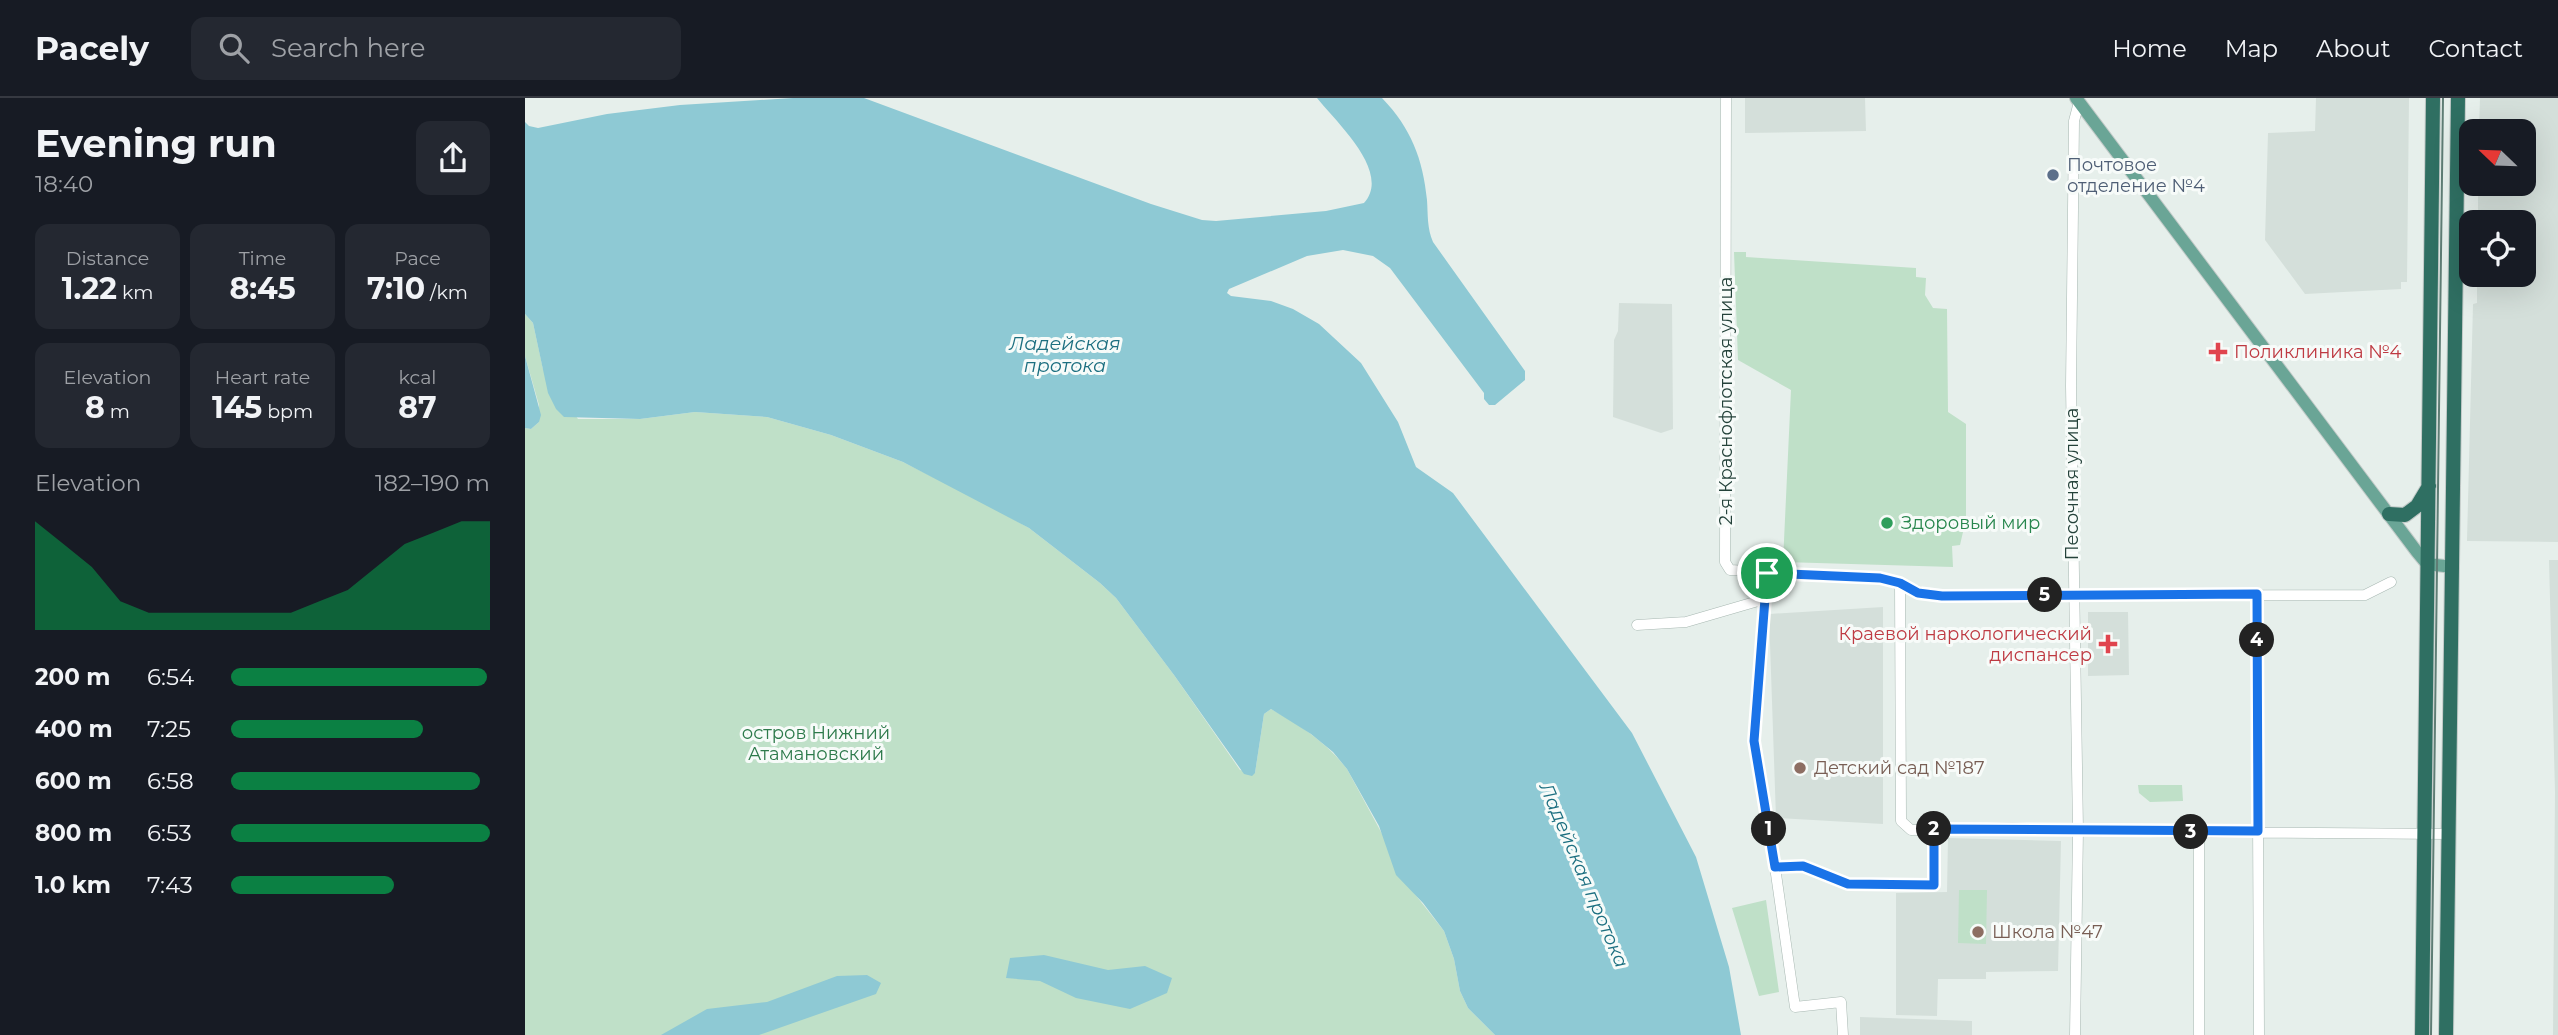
<!DOCTYPE html>
<meta charset="utf-8">
<style>
body{margin:0;font-family:Montserrat,sans-serif;background:#242831;color:#f1f3f6;height:100vh;display:flex;flex-direction:column;font-size:26px;white-space:nowrap}
*{box-sizing:border-box;margin:0}
p{font-size:23px;color:#9ea1a6}
.icon{flex:none;width:38px;height:38px;fill:none;stroke:currentColor;stroke-width:2;stroke-linecap:round;stroke-linejoin:round}
.map{position:relative;flex:1;overflow:hidden}
.details{display:flex;flex-direction:column;background:#171b24;width:525px}
.details>*{flex:none}
.needle{width:46px;rotate:293deg}
.fabs{position:absolute;left:1934px;top:21px;display:grid;gap:14px}
.fabs a{display:grid;place-items:center;width:77px;height:77px;border-radius:14px;background:#171b24;box-shadow:0 7px 28px #0002;font-size:35px}
.pin{position:absolute;display:grid;place-items:center;width:60px;height:60px;color:#fff;margin:-30px;border:4px solid #fff;border-radius:50%;box-shadow:0 2px 7px #0007}
.km{position:absolute;width:35px;height:35px;margin:-18px;border-radius:50%;background:#222;color:#fff;font-size:19px;line-height:35px;text-align:center}
.round{display:grid;place-items:center;flex:none;width:74px;height:74px;border-radius:14px;background:#242831}
.summary{display:flex;align-items:center;justify-content:space-between;height:119px;padding:0 35px}
h1{font-size:38px;font-weight:700;line-height:52px}
.metrics{display:grid;grid-template-columns:repeat(3,1fr);gap:10px;height:119px;padding:7px 35px}
.metrics div{display:grid;align-content:center;border-radius:14px;background:#242831;text-align:center}
.metrics b{font-size:30px;font-weight:700}
.metrics small{font-size:19px;font-weight:400}
.metrics p{font-size:19px}
.chart{height:196px;padding:14px 35px}
.chart p{display:flex;justify-content:space-between}
.chart svg{width:100%;height:126px;margin-top:7px;fill:#0b8043;opacity:.7}
ul{padding:0 35px;list-style:none;font-size:23px}
li{display:grid;grid-template-columns:112px 84px 1fr;align-items:center;height:52px}
li i{height:18px;border-radius:9px;background:#0b8043}
header{display:flex;align-items:center;gap:42px;box-sizing:border-box;height:98px;padding:0 35px;background:#171b24;border-bottom:2px solid #363941}
header strong{font-size:33px}
nav{display:flex;gap:38px;margin-inline-start:auto;font-size:24px}
.search{width:490px;height:63px;background:#242831;display:flex;align-items:center;gap:18px;box-sizing:border-box;padding:0 24px;border-radius:14px;color:#9ea1a6;font-size:26px}
main{display:flex;flex:1;min-height:0}
.map>svg:first-child{display:block}
.built{fill:#d4dfda}
.green{fill:#bfe0c8}
.water{fill:#8ec9d4}
.lines{fill:none;stroke-linecap:round;stroke-linejoin:round}
.minor-casing{stroke:#a8b8b2;stroke-width:11}
.major-casing{stroke:#c2cac8;stroke-width:14}
.highway-casing{stroke:#c2cac8;stroke-width:16}
.minor{stroke:#fff;stroke-width:10}
.major{stroke:#6aa596;stroke-width:12}
.highway{stroke:#2f6f62;stroke-width:14}
.tram{stroke:#5f7d75;stroke-width:2}
.route-casing{stroke:#fff;stroke-width:14}
.route{stroke:#1a73e8;stroke-width:9}
.service-dot{fill:#5c6f8a;stroke:#f7fbf9;stroke-width:2.5}
.health-dot{fill:#e0444e;stroke:#f7fbf9;stroke-width:2.5}
.leisure-dot{fill:#2e9e5b;stroke:#f7fbf9;stroke-width:2.5}
.education-dot{fill:#8d6e63;stroke:#f7fbf9;stroke-width:2.5}
.labels{text-anchor:middle;dominant-baseline:central;stroke-width:6;stroke-linejoin:round;paint-order:stroke}
.service-label{font-size:18px;fill:#4e5e75;stroke:#f7fbf9;text-anchor:start}
.health-label{font-size:18px;fill:#be3a42;stroke:#f7fbf9;text-anchor:start}
.street-label{font-size:18px;fill:#24423a;stroke:#f7fbf9}
.leisure-label{font-size:18px;fill:#27864d;stroke:#f7fbf9;text-anchor:start}
.park-label{font-size:18px;fill:#2d7a4b;stroke:#f7fbf9}
.education-label{font-size:18px;fill:#785e54;stroke:#f7fbf9;text-anchor:start}
.water-label{font-size:19px;font-style:italic;fill:#1c6f80;stroke:#f7fbf9}
</style>
<header>
<strong>Pacely</strong>
<div class="search"><svg class="icon" aria-label="search" viewBox="0 0 24 24"><circle cx="10" cy="10" r="6"/><path d="M15 15l6 6"/></svg>Search here</div>
<nav><a>Home</a><a>Map</a><a>About</a><a>Contact</a></nav>
</header>
<main>
<section class="details">
<div class="summary"><div><h1>Evening run</h1><p>18:40</p></div><a class="round"><svg class="icon" aria-label="share" viewBox="0 0 24 24"><path d="M12 15V3M7 8l5-5 5 5M5 13v7h14v-7"/></svg></a></div>
<div class="metrics">
<div><p>Distance</p><b>1.22<small> km</small></b></div>
<div><p>Time</p><b>8:45</b></div>
<div><p>Pace</p><b>7:10<small> /km</small></b></div>
</div>
<div class="metrics">
<div><p>Elevation</p><b>8<small> m</small></b></div>
<div><p>Heart rate</p><b>145<small> bpm</small></b></div>
<div><p>kcal</p><b>87</b></div>
</div>
<div class="chart"><p><span>Elevation</span>182–190 m</p>
<svg viewBox="0 0 160 44" preserveAspectRatio="none"><path d="M0 44V6L10 14L20 22L30 34L40 38L50 38L60 38L70 38L80 38L90 38L100 34L110 30L120 22L130 14L140 10L150 6L160 6V44z"/></svg>
</div>
<ul>
<li><b>200 m</b>6:54<i style="width:99%"></i></li>
<li><b>400 m</b>7:25<i style="width:74%"></i></li>
<li><b>600 m</b>6:58<i style="width:96%"></i></li>
<li><b>800 m</b>6:53<i style="width:100%"></i></li>
<li><b>1.0 km</b>7:43<i style="width:63%"></i></li>
</ul>
</section>
<div class="map">
<svg width="2033" height="937" viewBox="0 0 2033 937">
<rect width="100%" height="100%" fill="#e6efeb"/>
<path class="built" d="M1220,0H1340L1341,33L1220,35Z
M1791,0H1884L1882,184H1876V191L1780,196L1740,142L1743,35L1790,33Z
M1955,0H2033V444L1942,443L1948,206L1952,205V177H1998V124H1953V86H1998V33H1954Z
M1094,205L1147,206L1148,331L1136,335L1088,319L1089,242L1093,233Z
M2024,462H2033V937H2028L2030,694Z
M1358,509V726L1251,720L1244,516Z
M1563,514H1603L1604,577L1563,578Z
M1423,740L1536,743L1533,873L1461,874V881H1413L1412,918L1371,917V795L1422,794Z
M1335,919L1447,923V937H1335Z"/>
<path class="green" d="M1209,154H1221V159L1391,170V179L1401,180L1400,197L1408,210L1422,211L1423,314L1441,326V421L1435,447L1427,448L1428,469L1258,464L1266,292L1213,262Z
M0,216L8,225L18,271L53,321H115L170,314L242,319L306,337L378,364L454,402L504,430L575,485L591,500L649,577L715,672L730,675L739,616L746,611C775,627 801,644 822,671L889,795L919,833L929,861L935,893L943,910L970,937H0V330L6,331L14,324V307L0,258Z
M1613,687H1657L1658,703L1625,704L1614,695Z
M1434,792H1462L1461,846L1433,845Z
M1241,802L1254,894L1234,898L1207,810Z"/>
<path class="water" d="M268,0H339L626,106L677,122L691,123L801,113L839,105C867,74 811,24 792,0H857C886,30 898,61 902,102C903,117 902,130 908,144L1000,273V282L970,307H964L959,301V295L865,170L848,158L818,152L782,158L704,191L702,195L706,198L746,203L768,211L794,226L836,265L873,324L891,369L928,395L1107,635L1171,759L1204,869L1216,937H970L943,910L935,893L929,861L919,833L898,805L871,777L854,728L822,671L808,654L786,636L746,611L739,616L730,675L727,678L719,676L649,577L591,500L575,485L504,430L378,364L306,337L242,319L170,314L115,321L39,319L31,311L23,295L8,225L0,216V24L4,28L13,30L82,16L155,7Z
M0,258L16,317L14,324L6,331L0,330Z
M519,857L583,872L620,868L647,880L642,895L605,911L551,900L515,883L481,880L485,860Z
M342,877L356,885L351,896L234,937H136L182,911L242,904L312,878Z"/>
<g class="lines">
<g class="minor-casing">
<path id="minor" d="M1201,0L1200,464L1205,472L1355,480C1377,486 1394,497 1417,498L1840,497L1866,484
M1242,475L1229,643L1250,769L1270,909L1316,904L1318,937
M1375,485L1376,723L1386,732L1487,730L1568,733L1923,736
M1732,496L1734,937
M1112,527L1161,524L1240,501
M1250,769L1278,768L1323,786L1409,787V731
M1550,937L1553,732L1546,288L1549,23L1554,4
M1674,937V734"/>
</g>
<g class="major-casing">
<path id="major" d="M1551,0L1892,454L1902,466L1928,469"/>
</g>
<g class="highway-casing">
<path id="highway" d="M1864,416L1880,417L1892,408L1904,388
M1897,937L1908,0
M1921,937L1933,0"/>
</g>
<use href="#minor" class="minor"/>
<use href="#major" class="major"/>
<use href="#highway" class="highway"/>
<path class="tram" d="M1906,937L1918,0"/>
</g>
<g class="lines">
<g class="route-casing">
<path id="route" d="M1242,475L1355,480L1375,485L1393,495L1417,498L1732,496L1733,733L1409,731V787L1323,786L1278,768L1250,769L1229,643Z"/>
</g>
<use href="#route" class="route"/>
</g>
<circle class="service-dot" cx="1528" cy="77" r="7"/>
<g class="health-dot">
<path d="M1689.5 243.5h7v7h7v7h-7v7h-7v-7h-7v-7h7z"/>
<path d="M1579.5 535.5h7v7h7v7h-7v7h-7v-7h-7v-7h7z"/>
</g>
<circle class="leisure-dot" cx="1362" cy="425" r="7"/>
<g class="education-dot">
<circle cx="1275" cy="670" r="7"/>
<circle cx="1453" cy="834" r="7"/>
</g>
<g class="labels">
<g class="service-label">
<text x="1542" y="67">Почтовое<tspan x="1542" dy="21">отделение №4</tspan></text>
</g>
<g class="health-label">
<text x="1709" y="254">Поликлиника №4</text>
<text x="1567" y="536" text-anchor="end">Краевой наркологический<tspan x="1567" dy="21">диспансер</tspan></text>
</g>
<g class="street-label">
<text transform="translate(1201 303) rotate(-90)">2-я Краснофлотская улица</text>
<text transform="translate(1547 386) rotate(-90)">Песочная улица</text>
</g>
<g class="leisure-label">
<text x="1376" y="425">Здоровый мир</text>
</g>
<g class="park-label">
<text x="291" y="635">остров Нижний<tspan x="291" dy="21">Атамановский</tspan></text>
</g>
<g class="education-label">
<text x="1289" y="670">Детский сад №187</text>
<text x="1467" y="834">Школа №47</text>
</g>
<g class="water-label">
<text x="540" y="245">Ладейская<tspan x="540" dy="22">протока</tspan></text>
<text transform="translate(1059 777) rotate(67)">Ладейская протока</text>
</g>
</g>
</svg>
<div class="fabs">
<a><svg class="needle" viewBox="-14 -14 28 28"><path d="M0-13l5 13h-10z" fill="#e53935"/><path d="M0 13l5-13h-10z" fill="#9ea1a6"/></svg></a>
<a><svg class="icon" aria-label="locate" viewBox="0 0 24 24"><circle cx="12" cy="12" r="6"/><path d="M12 2v4M12 18v4M2 12h4M18 12h4"/></svg></a>
</div>
<div class="pin" style="left:1242px;top:475px;background:#1e9e55"><svg class="icon" aria-label="arrive" viewBox="0 0 24 24"><path d="M6 21V4h12l-3 4 3 4H6"/></svg></div>
<b class="km" style="left:1244px;top:731px">1</b>
<b class="km" style="left:1409px;top:731px">2</b>
<b class="km" style="left:1666px;top:734px">3</b>
<b class="km" style="left:1732px;top:542px">4</b>
<b class="km" style="left:1520px;top:497px">5</b>
</div>
</main>
